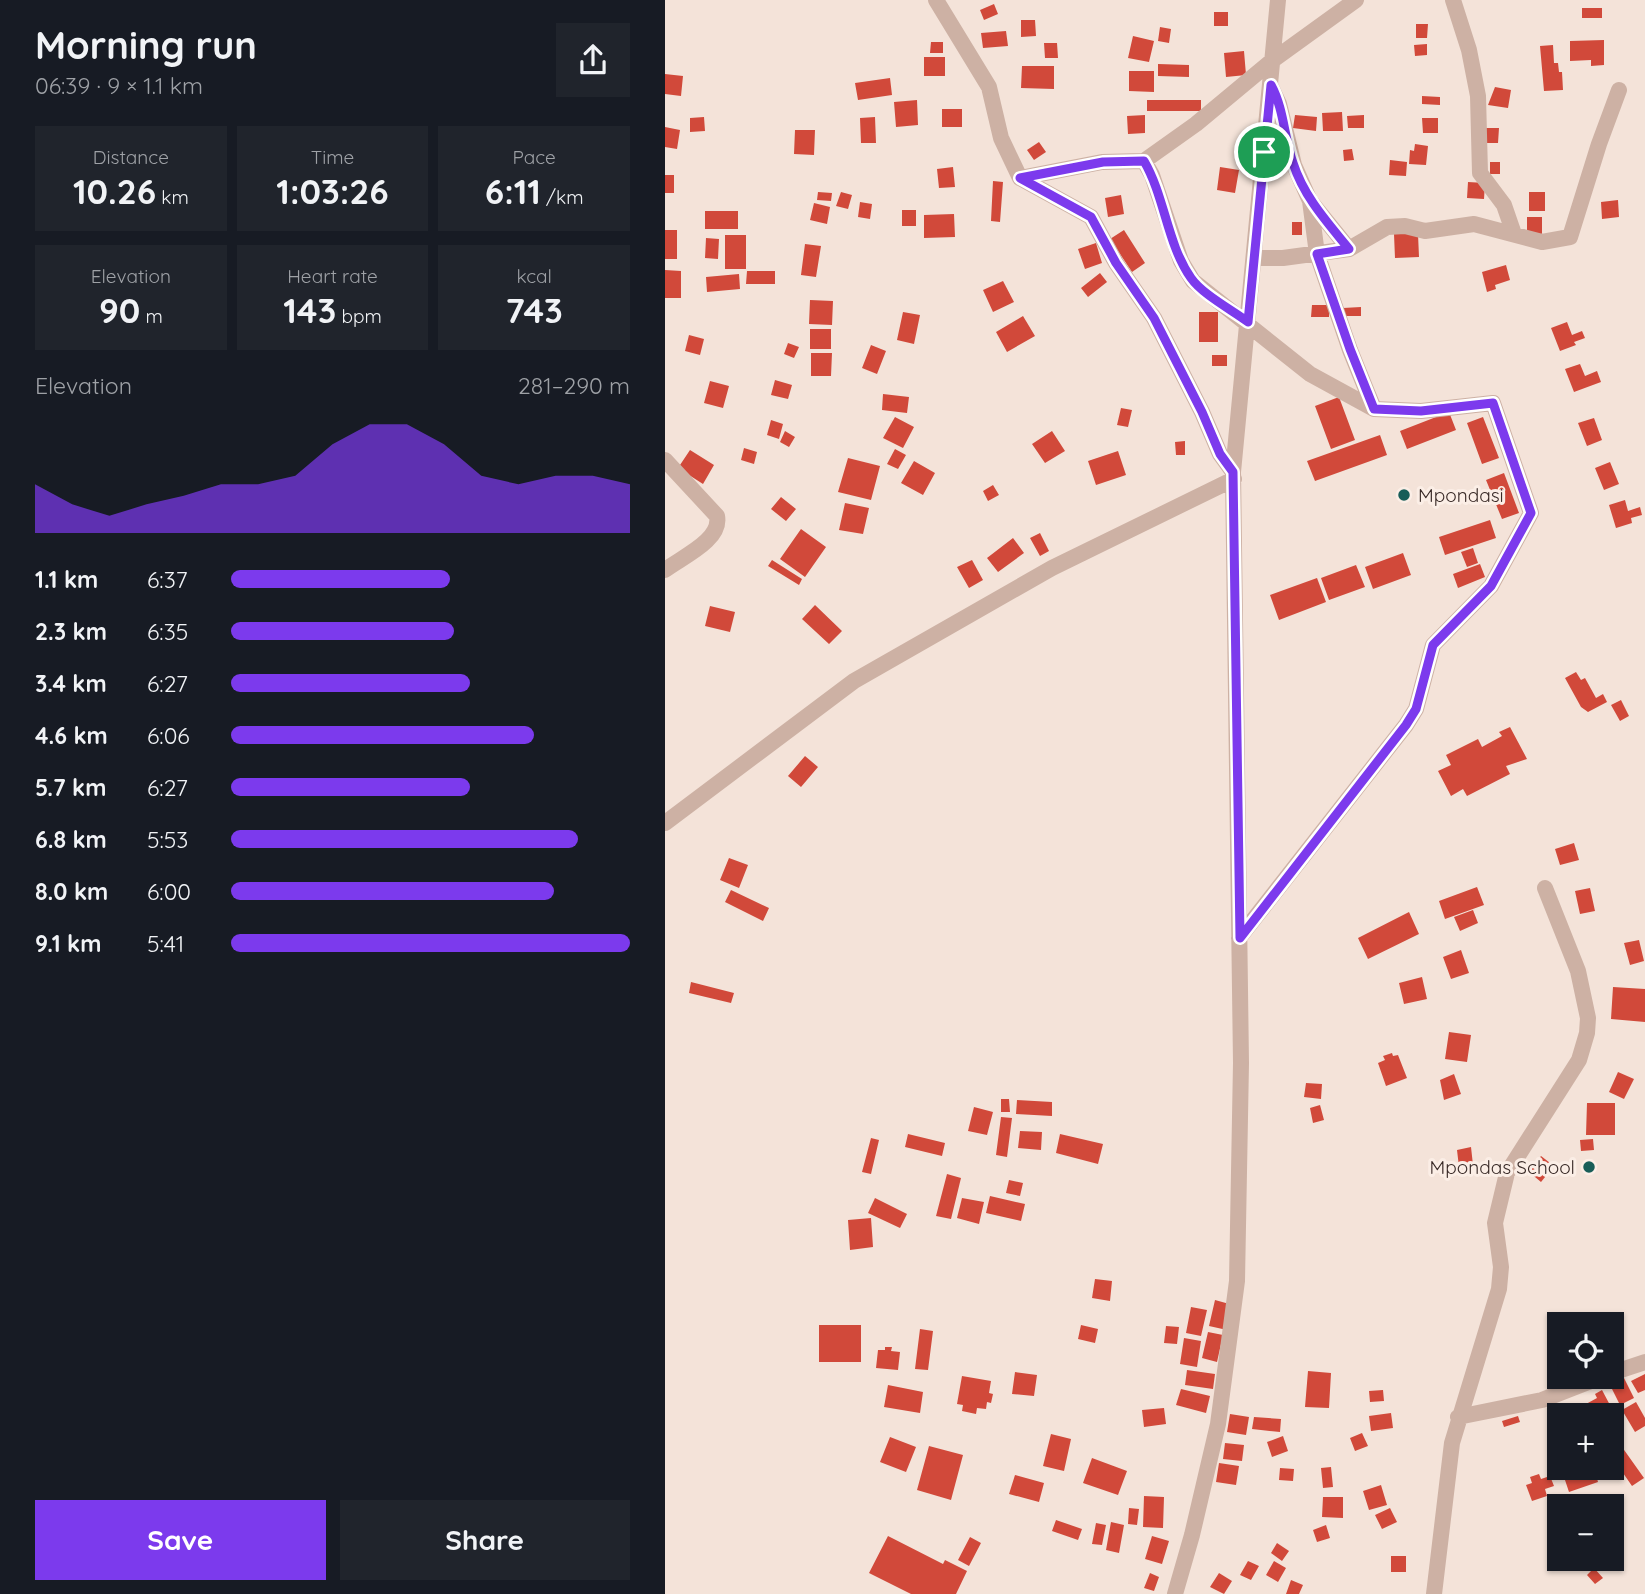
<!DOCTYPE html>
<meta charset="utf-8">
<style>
body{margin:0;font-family:Quicksand,sans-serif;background:#20242c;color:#f1f3f6;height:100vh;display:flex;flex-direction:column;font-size:26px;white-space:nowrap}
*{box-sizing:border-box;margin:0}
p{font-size:23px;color:#9ea1a6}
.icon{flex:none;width:38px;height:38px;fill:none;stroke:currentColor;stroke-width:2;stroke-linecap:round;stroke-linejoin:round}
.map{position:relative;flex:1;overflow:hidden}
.drawer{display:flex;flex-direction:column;background:#171b24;width:665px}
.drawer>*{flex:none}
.controls{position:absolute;left:882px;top:1312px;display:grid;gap:14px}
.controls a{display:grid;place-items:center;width:77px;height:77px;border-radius:0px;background:#171b24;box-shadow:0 2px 5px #0004;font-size:35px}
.pin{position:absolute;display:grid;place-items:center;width:60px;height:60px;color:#fff;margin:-30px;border:4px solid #fff;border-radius:50%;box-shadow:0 2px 7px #0007}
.round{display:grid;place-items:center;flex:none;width:74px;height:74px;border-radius:0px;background:#20242c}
.summary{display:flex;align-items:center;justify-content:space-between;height:119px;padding:0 35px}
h1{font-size:38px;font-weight:800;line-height:52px}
.figures{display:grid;grid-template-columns:repeat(3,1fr);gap:10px;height:119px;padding:7px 35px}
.figures div{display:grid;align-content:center;border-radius:0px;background:#20242c;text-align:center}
.figures b{font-size:35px;font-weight:800}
.figures small{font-size:19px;font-weight:400}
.figures p{font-size:19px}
.chart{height:196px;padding:14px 35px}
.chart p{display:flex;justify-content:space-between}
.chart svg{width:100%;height:126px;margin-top:7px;fill:#7c3aed;opacity:.7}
.primary-button{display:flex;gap:14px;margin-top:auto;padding:14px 35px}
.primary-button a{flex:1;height:80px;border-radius:0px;background:#7c3aed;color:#fff;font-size:28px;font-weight:800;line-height:80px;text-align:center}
.primary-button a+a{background:#20242c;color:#f1f3f6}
ul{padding:0 35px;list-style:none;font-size:23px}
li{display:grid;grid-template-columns:112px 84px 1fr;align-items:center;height:52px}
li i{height:18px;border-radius:9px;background:#7c3aed}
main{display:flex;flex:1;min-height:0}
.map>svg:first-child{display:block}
.building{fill:#d1493a}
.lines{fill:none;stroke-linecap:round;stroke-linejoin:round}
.minor{stroke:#cdb1a4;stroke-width:16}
.route-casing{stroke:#fff;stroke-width:14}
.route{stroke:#7c3aed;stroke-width:9}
.poi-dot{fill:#185d58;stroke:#fbeee6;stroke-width:2.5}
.labels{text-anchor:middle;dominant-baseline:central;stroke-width:6;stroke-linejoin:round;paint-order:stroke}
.poi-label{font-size:19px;fill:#382926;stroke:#fbeee6;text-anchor:start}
</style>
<main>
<section class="drawer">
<div class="summary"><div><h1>Morning run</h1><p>06:39 · 9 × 1.1 km</p></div><a class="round"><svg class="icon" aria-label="share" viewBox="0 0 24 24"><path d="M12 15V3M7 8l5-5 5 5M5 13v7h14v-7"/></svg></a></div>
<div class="figures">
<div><p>Distance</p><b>10.26<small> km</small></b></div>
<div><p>Time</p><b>1:03:26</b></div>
<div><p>Pace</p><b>6:11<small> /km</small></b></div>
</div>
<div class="figures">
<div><p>Elevation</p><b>90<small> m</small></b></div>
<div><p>Heart rate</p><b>143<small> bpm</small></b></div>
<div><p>kcal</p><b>743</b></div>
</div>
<div class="chart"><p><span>Elevation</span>281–290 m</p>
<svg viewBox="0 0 160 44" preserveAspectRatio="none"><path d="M0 44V27L10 34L20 38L30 34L40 31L50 27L60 27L70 24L80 13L90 6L100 6L110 13L120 24L130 27L140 24L150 24L160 27V44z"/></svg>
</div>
<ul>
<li><b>1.1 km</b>6:37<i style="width:55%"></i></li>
<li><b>2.3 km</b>6:35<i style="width:56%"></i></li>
<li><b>3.4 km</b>6:27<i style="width:60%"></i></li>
<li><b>4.6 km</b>6:06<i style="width:76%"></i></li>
<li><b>5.7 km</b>6:27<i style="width:60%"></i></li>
<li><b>6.8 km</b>5:53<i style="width:87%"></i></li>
<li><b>8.0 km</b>6:00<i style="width:81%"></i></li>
<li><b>9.1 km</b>5:41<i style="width:100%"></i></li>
</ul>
<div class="primary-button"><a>Save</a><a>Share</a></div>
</section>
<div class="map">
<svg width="980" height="1594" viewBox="0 0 980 1594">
<rect width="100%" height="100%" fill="#f4e3d9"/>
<path class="building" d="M329,4L333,14L319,20L315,10Z
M917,8H937V18H917Z
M549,12H563V26H549Z
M356,20H370L371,36L356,37Z
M751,24H763L762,38H751Z
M495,27L506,29L504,43L493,41Z
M341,31L343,46L318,48L316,33Z
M468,36L489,41L484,62L463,58Z
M939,40V65L926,66V60L905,61V41Z
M266,42H278V53H265Z
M379,43H392L393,58H380Z
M762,44V55L750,56L749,45Z
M888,45L889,63H893L894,72H897L898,90L879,91L875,46Z
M579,51L581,75L561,77L559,53Z
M259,57H280V76H259Z
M493,64L524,65V77L493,76Z
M357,66H389V89L356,88Z
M464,71H489V92L464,91Z
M0,74L18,76L16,96L0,94Z
M225,78L227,95L193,100L190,83Z
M830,87L846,90L843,108L823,105Z
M757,96L775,97V105L757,104Z
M252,100L253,125L231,127L229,102Z
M482,100H536V111H482Z
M277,109H297V127H277Z
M677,112L678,131H658L657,113Z
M480,115V133L463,134L462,116Z
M630,115L652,117L651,131L628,128Z
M699,115V128H683L682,116Z
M39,117L40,131L25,132V118Z
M210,117L211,143H196L195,118Z
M757,118H773V133H758Z
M0,127L15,130L12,149L0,147Z
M818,128H834L833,143H818Z
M130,130H150L149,155L129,154Z
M374,142L381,152L369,160L362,150Z
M750,144L763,146L761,165L744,164L745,150L749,151Z
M687,149L689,160L679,161L678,150Z
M725,160L742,162L741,176L724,175Z
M825,162H835V174H825Z
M288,167L290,187L274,188L272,169Z
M555,167L574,170L570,193L552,190Z
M0,175H9V193H0Z
M328,181L338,182L335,222L326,221Z
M803,182L820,183L819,199L802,198Z
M153,192L167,193L166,201L152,200Z
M176,192L187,195L183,209L171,206Z
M864,192H880V211H864Z
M456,195L459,214L443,217L440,198Z
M953,200L954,217L937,219L936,202Z
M195,202L207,204L205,219L193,217Z
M149,203L165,207L162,224L145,220Z
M237,210H251V226H237Z
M40,211H73V229H40Z
M289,214L290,237L259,238V215Z
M862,217H877V234H862Z
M627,222H637V235H627Z
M0,230H12V259H0Z
M459,230L480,263L467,272L445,239Z
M729,234H753L754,257L730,258Z
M60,235H81V269H60Z
M41,238L54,239L53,259L40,258Z
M431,243L437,263L420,269L413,249Z
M140,244L156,246L151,277L136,275Z
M841,265L845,280L830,285L831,289L822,292L817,272Z
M0,270L16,271V298H0Z
M82,271H110V284H81Z
M435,273L442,282L423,297L416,288Z
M74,274L75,289L42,292L41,277Z
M338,281L349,302L328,312L318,290Z
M145,300L168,301L167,325L144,324Z
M647,305H664V317H646Z
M696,307V316H678V308Z
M238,312L255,315L249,344L232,340Z
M534,312H553V342H534Z
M358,316L370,336L342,352L331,332Z
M902,322L907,335L917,331L920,338L909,342L911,345L895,351L886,328Z
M145,329H166V349H145Z
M24,335L39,339L35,355L20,351Z
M123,343L134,347L129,358L119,354Z
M206,345L221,351L212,374L197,368Z
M146,353H167L166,376H146Z
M547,355H562V366H547Z
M915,364L920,376L932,371L936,382L909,392L900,369Z
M110,380L127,385L123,399L106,395Z
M45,381L64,386L58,408L39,403Z
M218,394L244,397L242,413L217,410Z
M674,397L690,440L666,449L650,406Z
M456,408L467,410L463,427L452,425Z
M784,412L791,430L742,449L735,431Z
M230,417L249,427L238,448L218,438Z
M818,417L834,458L817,464L802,423Z
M929,418L937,440L922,446L913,423Z
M106,420L118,424L114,439L102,435Z
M120,431L130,437L124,447L115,442Z
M387,431L400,451L380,463L367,444Z
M715,435L722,455L650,481L642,461Z
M520,441V455H511L510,442Z
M79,448L92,452L89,464L76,460Z
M230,449L241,455L233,469L222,464Z
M25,450L49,465L38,484L13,468Z
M453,451L461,475L431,485L423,461Z
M183,458L215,466L206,500L173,492Z
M249,461L270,473L258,495L236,483Z
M945,462L954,484L939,490L930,468Z
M839,473L854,513L837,519L821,480Z
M328,485L334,495L323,501L318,491Z
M116,497L131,509L121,521L106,509Z
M960,500L963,511L975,507L977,515L966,518L967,523L951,528L944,505Z
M180,503L204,508L198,534L174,530Z
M825,520L831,538L780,555L774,537Z
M136,529L161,547L140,577L115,559Z
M375,533L384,551L375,556L365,538Z
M348,538L359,553L333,572L322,558Z
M808,548L813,563L802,567L796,552Z
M738,553L746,575L708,589L700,567Z
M107,560L137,579L134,585L103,566Z
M307,560L318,580L304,588L292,567Z
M815,564L820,577L793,588L788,574Z
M691,565L700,587L664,600L656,578Z
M652,578L661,602L614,620L605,595Z
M150,605L177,631L164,644L137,619Z
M45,606L70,612L65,632L40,626Z
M911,672L916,680L920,678L931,698L938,694L942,702L923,712L916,707L900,678Z
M956,700L964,716L955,721L946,705Z
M845,727L862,759L841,766L845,774L802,796L798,789L786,796L773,771L786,765L781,755L813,739L817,747L837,736L834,732Z
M140,756L153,767L136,787L123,776Z
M909,843L914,860L895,865L890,849Z
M64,858L83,865L74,888L55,880Z
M812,887L819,905L780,919L774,901Z
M925,888L930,911L915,914L910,891Z
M66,890L104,908L98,921L60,902Z
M808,910L813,923L795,931L789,917Z
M744,912L754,934L703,959L693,938Z
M974,940L979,961L965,965L959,943Z
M796,950L804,973L786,979L778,957Z
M757,977L762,999L739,1004L734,983Z
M26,982L69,993L66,1003L24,993Z
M948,987L980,989V1022L946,1019Z
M784,1032L806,1035L802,1062L780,1059Z
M727,1053L728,1056L733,1055L742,1078L721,1086L713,1063L720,1060L718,1056Z
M953,1072L969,1079L959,1099L944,1092Z
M789,1074L796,1094L779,1100L775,1080Z
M641,1083L657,1084L656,1099L639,1097Z
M336,1099H344L345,1112H336Z
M352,1100L387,1102V1116L351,1114Z
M922,1103H950V1135H921Z
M655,1105L659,1120L648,1123L645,1108Z
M309,1107L328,1112L322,1135L303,1131Z
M336,1117L347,1118L342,1157L331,1155Z
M355,1131L377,1132L376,1150L353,1148Z
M243,1134L280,1143L277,1156L240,1147Z
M395,1134L438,1144L433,1164L391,1153Z
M206,1138L214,1140L206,1174L197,1172Z
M928,1139L929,1150L916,1151L915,1140Z
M806,1147L808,1165L794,1167L792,1150Z
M876,1156L889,1166L876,1182L864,1172Z
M282,1174L296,1178L286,1219L271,1216Z
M344,1180L358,1183L355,1196L341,1193Z
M325,1196L360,1204L356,1221L321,1213Z
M210,1198L242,1214L235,1228L203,1213Z
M297,1198L319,1202L314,1224L292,1218Z
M206,1218L208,1247L185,1250L183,1220Z
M430,1279L447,1281L445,1301L427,1298Z
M550,1300L568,1305L562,1330L544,1326Z
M526,1307L542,1310L536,1336L521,1333Z
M154,1325H196V1362H154Z
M416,1325L433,1329L430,1343L413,1339Z
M501,1326L514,1327L512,1344L499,1343Z
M255,1329L268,1331L263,1370L250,1369Z
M543,1332L558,1335L552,1362L537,1358Z
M519,1338L536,1341L532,1367L515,1364Z
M220,1347H227L226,1351L235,1352L233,1370L211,1368L213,1350H220Z
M522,1370L550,1374L548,1389L520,1385Z
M643,1371L666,1373L664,1408L640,1407Z
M350,1372L372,1375L369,1396L347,1394Z
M980,1374V1390L973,1393L966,1381Z
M297,1376L326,1381L324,1393L328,1394L326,1403L322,1402L321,1409L312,1408L311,1414L297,1411L298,1405L292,1404Z
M959,1378L969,1398L955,1405L945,1385Z
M223,1385L258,1392L255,1413L219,1407Z
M516,1389L545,1396L541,1413L511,1405Z
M718,1390L719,1401L705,1402L704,1391Z
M937,1390L946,1407L927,1415L921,1404L932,1398L930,1394Z
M971,1402L980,1418V1426L970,1432L957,1410Z
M499,1408L501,1424L479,1427L477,1410Z
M726,1413L728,1428L706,1431L704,1416Z
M565,1414L584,1417L581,1435L562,1432Z
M853,1416L855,1422L839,1427L837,1421Z
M589,1417L616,1419L615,1432L587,1429Z
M697,1433L703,1446L690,1451L685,1438Z
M386,1434L406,1439L399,1471L378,1466Z
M618,1436L623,1451L607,1457L602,1442Z
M225,1437L251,1447L241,1472L215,1462Z
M560,1443L579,1445L577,1461L558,1459Z
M264,1446L298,1455L286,1500L252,1490Z
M957,1447L979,1478L967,1486L947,1457Z
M427,1458L462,1471L453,1495L418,1483Z
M554,1463L574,1466L571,1485L551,1482Z
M666,1467L668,1487L658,1488L656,1468Z
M615,1468L629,1469L628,1481L614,1480Z
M896,1468H929L933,1482L904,1492Z
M874,1474L876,1479L885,1476L889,1486L880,1489L882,1496L867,1501L861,1485L867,1483L865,1477Z
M350,1475L379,1483L374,1502L344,1494Z
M716,1485L722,1505L704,1510L698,1491Z
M479,1496L499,1497L498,1528L478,1527Z
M658,1497H678V1518L657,1517Z
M464,1508L474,1509L472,1525L463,1524Z
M725,1508L732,1522L717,1529L710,1515Z
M391,1520L417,1529L413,1540L387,1531Z
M446,1522L459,1525L454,1553L441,1550Z
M431,1523L441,1525L437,1545L427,1544Z
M661,1525L665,1538L652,1542L648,1530Z
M223,1536L278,1564L280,1560L302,1571L291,1594H246L204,1573Z
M487,1536L504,1541L497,1564L480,1559Z
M305,1537L316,1543L304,1566L293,1560Z
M612,1543L624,1551L617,1561L606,1553Z
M726,1556H741V1572H726Z
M583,1561L594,1566L586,1580L575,1575Z
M609,1561L621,1568L613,1582L601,1575Z
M929,1568L938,1578L930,1584L922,1575Z
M485,1573L494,1577L489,1591L479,1588Z
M554,1573L567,1581L559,1594L545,1587Z
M626,1580L638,1585L634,1594H621Z"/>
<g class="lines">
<path class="minor" d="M271,0L324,87L336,138L355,178L426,217L451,263L489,318L537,412L555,454L568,472
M788,0L804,50L813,96L815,173L839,205L849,234
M606,87L614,104L629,165L645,201L652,254L685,350L709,409
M479,161L487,175L516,261L528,281L645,374L709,409L756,411L828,403L866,513L826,586L768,645L751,709L741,725L574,938
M355,178L437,162L479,161L531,124L608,60L691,0
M646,202L684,249
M589,258H618L684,249L722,227L740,226L760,231L809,224L877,242L905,237L934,144L954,90
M0,460L52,516C57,540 17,557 0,570
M0,823L189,681L387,568L569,479
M947,1373L980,1362
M793,1417L877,1400L936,1377
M510,1594L527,1535L553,1424L572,1281L576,1063L568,472L613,0
M769,1594L787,1443L834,1289L836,1267L830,1223L842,1173L914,1060L922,1033L923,1018L913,971L880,888"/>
</g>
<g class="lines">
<g class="route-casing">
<path id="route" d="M606,85C619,109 619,137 628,163C639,197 662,222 684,249L652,254L685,349L709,409L756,411L828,403L866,513L826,586L768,645L751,709L741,725L575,938L568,472L555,454L537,412L489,318L451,263L426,217L355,178L438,162L479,161C500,197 502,244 526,278C537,294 567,310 583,322Z"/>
</g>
<use href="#route" class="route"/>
</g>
<g class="poi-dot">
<circle cx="739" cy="495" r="7"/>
<circle cx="924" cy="1167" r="7"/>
</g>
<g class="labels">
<g class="poi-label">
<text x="753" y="495">Mpondasi</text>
<text x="910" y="1167" text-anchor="end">Mpondas School</text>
</g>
</g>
</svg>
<div class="controls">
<a><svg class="icon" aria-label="locate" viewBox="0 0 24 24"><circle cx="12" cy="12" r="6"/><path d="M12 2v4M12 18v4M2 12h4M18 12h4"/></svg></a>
<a>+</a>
<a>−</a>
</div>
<div class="pin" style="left:599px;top:152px;background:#1e9e55"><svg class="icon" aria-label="arrive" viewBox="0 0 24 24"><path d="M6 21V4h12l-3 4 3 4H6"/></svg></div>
</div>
</main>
